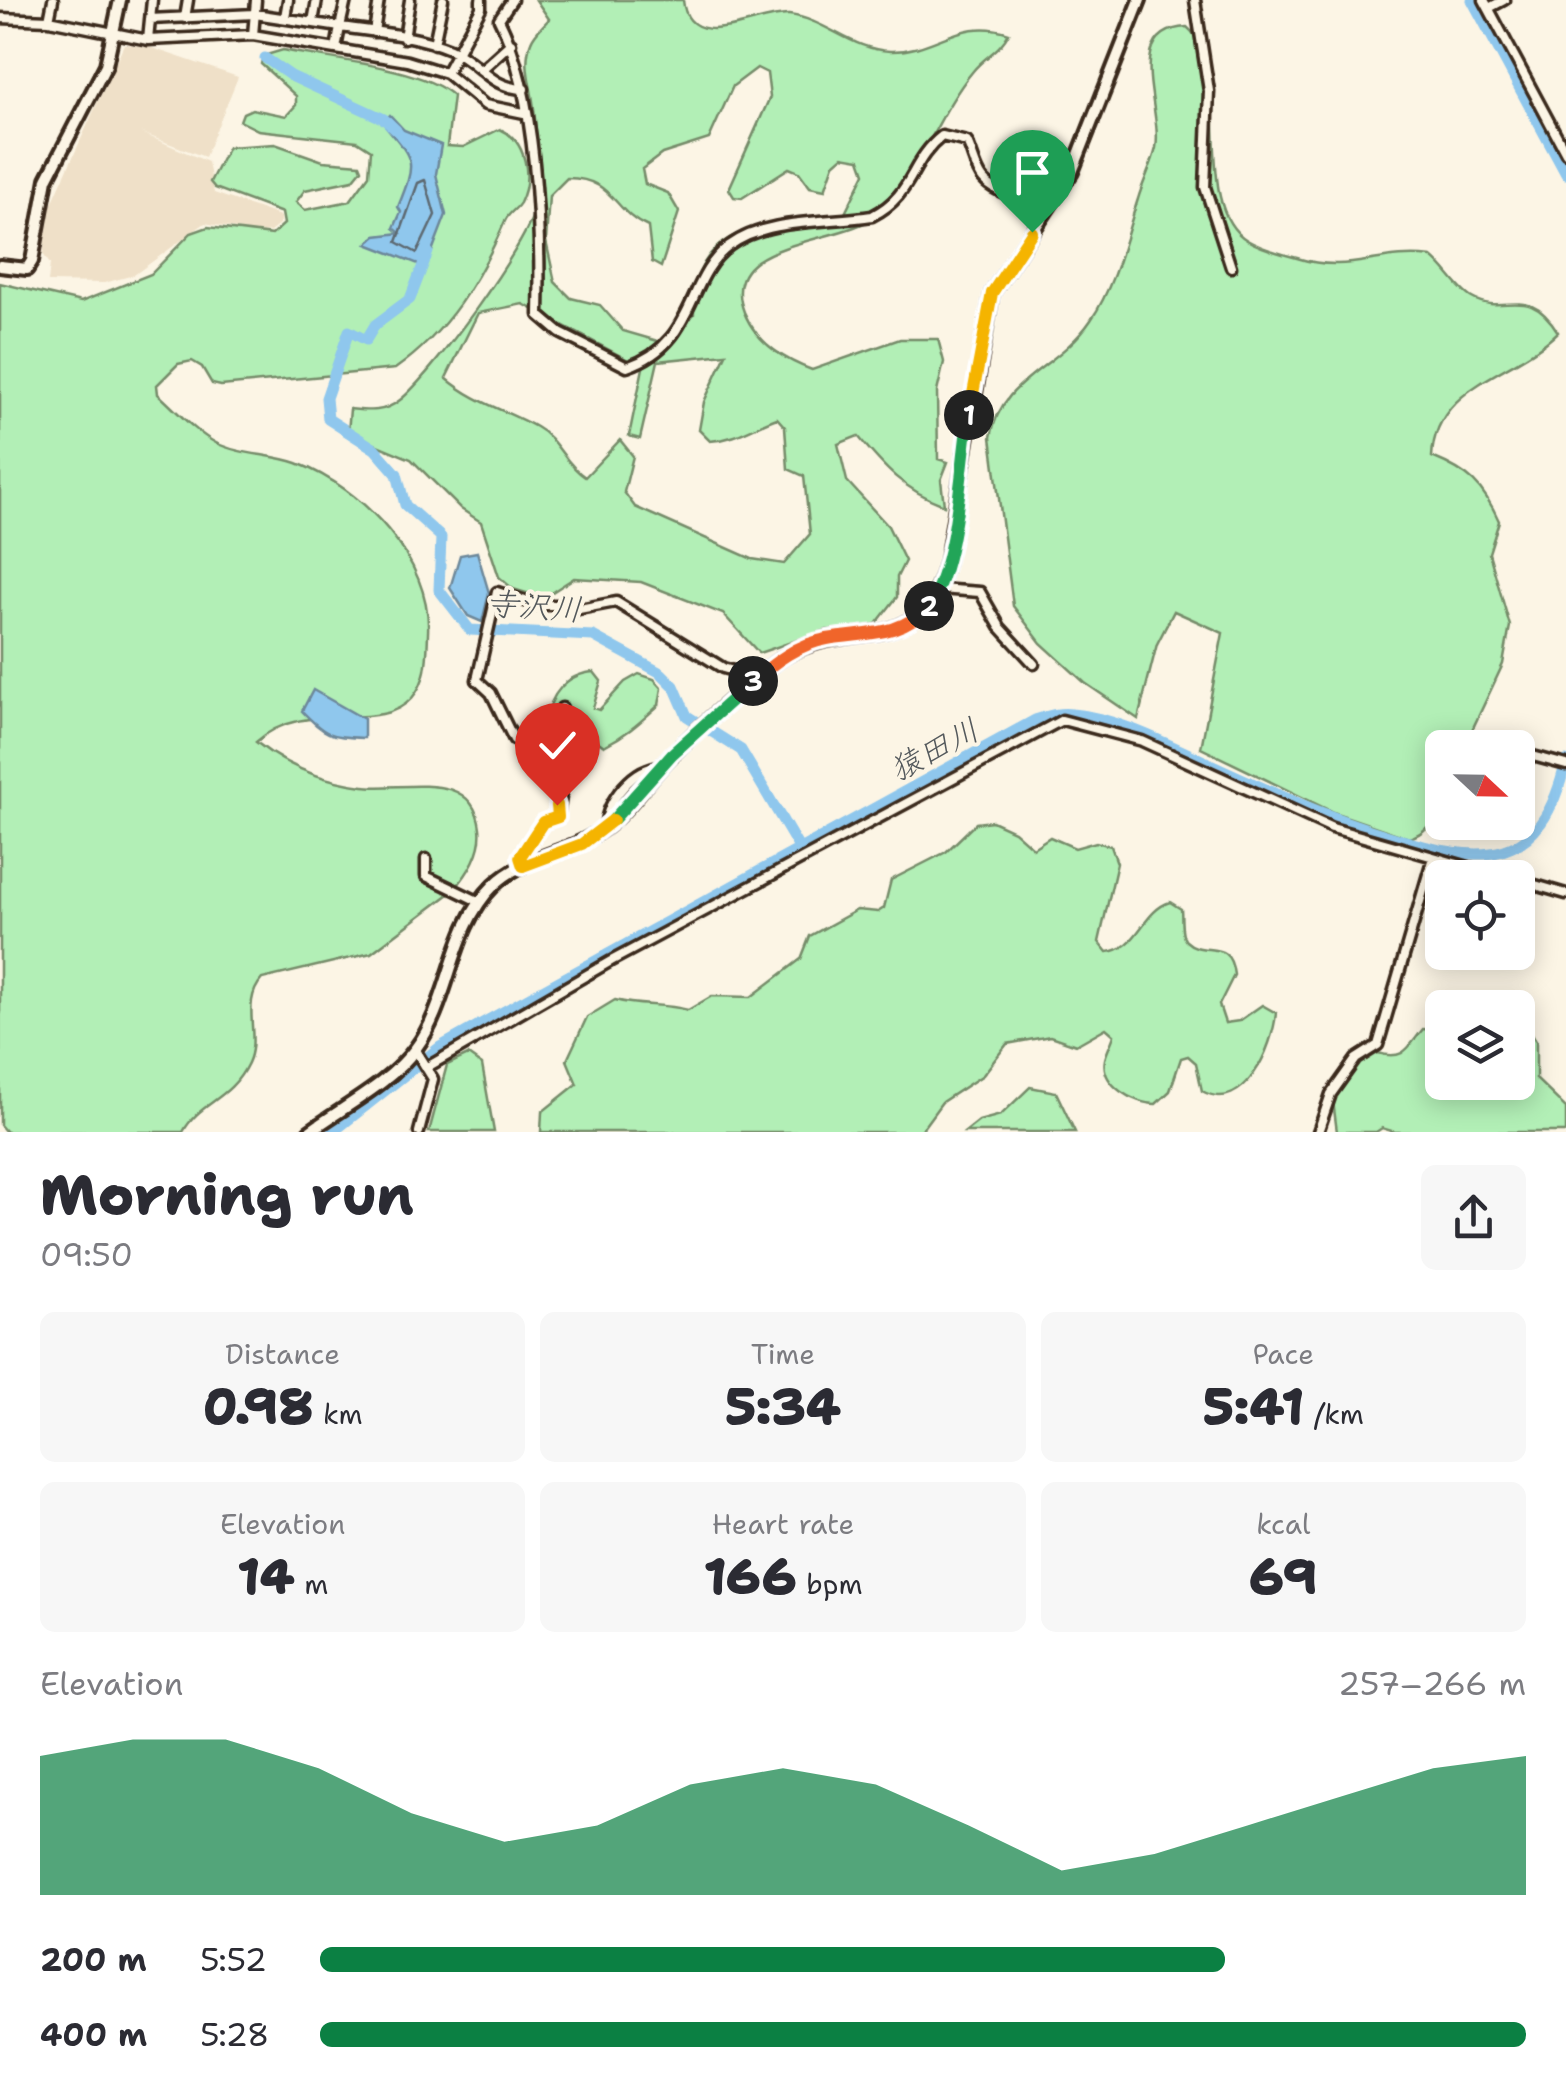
<!DOCTYPE html>
<meta charset="utf-8">
<style>
body{margin:0;font-family:"Shantell Sans","Klee One",sans-serif;background:#f7f7f7;color:#2b2b33;height:100vh;display:flex;flex-direction:column;font-size:38px;white-space:nowrap}
*{box-sizing:border-box;margin:0}
p{font-size:32px;color:#7c7c81}
.icon{flex:none;width:55px;height:55px;fill:none;stroke:currentColor;stroke-width:2;stroke-linecap:round;stroke-linejoin:round}
.map{position:relative;height:1132px;overflow:hidden}
.sheet{display:flex;flex-direction:column;background:#fff;flex:1}
.sheet>*{flex:none}
.needle{width:65px;rotate:112deg}
.fabs{position:absolute;left:1425px;top:730px;display:grid;gap:20px}
.fabs a{display:grid;place-items:center;width:110px;height:110px;border-radius:15px;background:#fff;box-shadow:0 5px 25px #0003;font-size:50px}
.pin{position:absolute;display:grid;place-items:center;width:85px;height:85px;color:#fff;margin:-102px -42px;border-radius:50% 50% 50% 0;rotate:-45deg;box-shadow:0 0 10px #0007}
.pin .icon{rotate:45deg}
.km{position:absolute;width:50px;height:50px;margin:-25px;border-radius:50%;background:#222;color:#fff;font-size:28px;line-height:50px;text-align:center}
.round{display:grid;place-items:center;flex:none;width:105px;height:105px;border-radius:15px;background:#f7f7f7}
.overview{display:flex;align-items:center;justify-content:space-between;height:170px;padding:0 40px}
h1{font-size:55px;font-weight:800;line-height:75px}
.figures{display:grid;grid-template-columns:repeat(3,1fr);gap:15px;height:170px;padding:10px 40px}
.figures div{display:grid;align-content:center;border-radius:15px;background:#f7f7f7;text-align:center}
.figures b{font-size:50px;font-weight:800}
.figures small{font-size:28px;font-weight:400}
.figures p{font-size:28px}
.chart{height:280px;padding:20px 40px}
.chart p{display:flex;justify-content:space-between}
.chart svg{width:100%;height:180px;margin-top:10px;fill:#0b8043;opacity:.7}
ul{padding:0 40px;list-style:none;font-size:32px}
li{display:grid;grid-template-columns:160px 120px 1fr;align-items:center;height:75px}
li i{height:25px;border-radius:12px;background:#0b8043}
.map>svg:first-child{display:block}
.built{fill:#efe0c8}
.green{fill:#b2efb6;stroke:#768c6a;stroke-width:2.5;fill-rule:evenodd}
.water{fill:#8fc7ed;stroke:#6d889a;stroke-width:2.5}
.lines{fill:none;stroke-linecap:round;stroke-linejoin:round}
.shore{stroke:#5d6971;stroke-width:2.5}
.river{stroke:#8fc7ed;stroke-width:11}
.street-casing{stroke:#3b2a1e;stroke-width:15}
.secondary-casing{stroke:#3b2a1e;stroke-width:18}
.street{stroke:#fcf5e5;stroke-width:8}
.secondary{stroke:#fcf5e5;stroke-width:10}
.split-1-casing{stroke:#fff;stroke-width:20}
.split-2-casing{stroke:#fff;stroke-width:20}
.split-3-casing{stroke:#fff;stroke-width:20}
.split-4-casing{stroke:#fff;stroke-width:20}
.split-5-casing{stroke:#fff;stroke-width:20}
.split-1{stroke:#f5b400;stroke-width:12}
.split-2{stroke:#22a559;stroke-width:12}
.split-3{stroke:#f0652b;stroke-width:12}
.split-4{stroke:#22a559;stroke-width:12}
.split-5{stroke:#f5b400;stroke-width:12}
.labels{text-anchor:middle;dominant-baseline:central;stroke-width:8;stroke-linejoin:round;paint-order:stroke}
.water-label{font-size:32px;font-style:italic;fill:#54595c;stroke:#fcf5e5}
</style>
<div class="map">
<svg width="1566" height="1132" viewBox="0 0 1566 1132">
<rect width="100%" height="100%" fill="#fcf5e5"/>
<filter id="ink" filterUnits="userSpaceOnUse"><feTurbulence type="fractalNoise" baseFrequency=".01" numOctaves="2"/><feDisplacementMap in="SourceGraphic" scale="20" xChannelSelector="R" yChannelSelector="G"/><feConvolveMatrix kernelMatrix="1 2 1 2 8 2 1 2 1" color-interpolation-filters="sRGB"/></filter>
<g filter="url(#ink)">
<path class="built" d="M124,44L149,47L238,77L205,157L139,132L208,162L214,193L280,216V224L270,232L256,233L205,223L134,275L104,283L48,282L50,264L43,254L49,210Z"/>
<path class="green" d="M536,0H683C688,56 759,13 789,15C825,19 852,50 890,51C937,52 960,16 1009,33C1000,51 985,56 973,71C937,114 921,173 881,212C845,247 715,236 744,312C756,342 782,359 812,370L900,339H938L944,362L937,392L938,459L948,462L941,480L944,505C904,490 884,468 858,436L838,444L847,481L888,526L905,561L897,577V597L876,624L859,630H827L759,653L723,614L641,582L574,578L543,598L513,589L499,577L481,522L461,509L411,459L348,433L350,409C369,411 384,413 400,400C430,377 528,244 535,208C541,177 537,141 534,109C532,86 522,65 531,42C534,33 543,26 549,19ZM757,68L767,73L770,97L729,189L734,197L742,198L789,168L799,172L810,187L825,190L834,164L843,156L860,159L865,173L845,213C777,222 688,221 694,314L668,344L623,331L600,305L571,298L555,282L546,241L549,196L567,178C615,178 612,212 648,227L652,262L661,267L679,212L668,193L645,184L642,169L662,154L709,139L733,86ZM523,304L643,368L629,436L640,439L658,361L726,354L704,402L699,430L710,441C736,440 752,427 777,418L785,427L788,469L804,476L810,534L784,564L752,559L635,507L624,492L633,456L620,440L585,477C564,463 558,439 536,427C505,410 474,402 446,378L478,313Z
M1187,27C1238,71 1189,205 1247,240C1260,248 1282,254 1297,258C1350,275 1379,250 1432,257C1446,268 1458,290 1472,298C1505,317 1527,282 1558,332C1514,376 1435,384 1432,457C1469,472 1483,485 1499,521L1489,553L1510,626L1503,664L1464,747L1442,748C1442,778 1446,828 1409,838L1333,812L1201,748L1223,633L1174,611L1157,644L1138,719L1085,683L1041,643L1013,606L991,437C1000,379 1058,369 1091,320C1115,285 1125,239 1138,199C1143,182 1152,165 1156,148C1163,110 1122,30 1187,27Z
M283,50C326,59 423,67 453,96L447,146L463,147L500,129C526,140 533,177 520,203C516,210 509,212 505,221C480,279 448,332 395,369L221,386L212,384L202,367L192,361L178,364L157,385L158,394C176,410 195,432 216,443C240,455 271,454 297,463C362,488 432,560 428,633C427,657 428,679 412,698C378,736 307,696 256,742C287,767 324,781 363,786C404,791 473,768 480,828C483,851 467,875 453,891L371,953L262,979C240,1004 261,1035 248,1063C230,1101 200,1101 183,1132H6L0,1125V283L81,302L151,274L191,233L208,227L272,235L284,224L282,213L215,188L210,182L228,147L275,144L323,161L360,164L362,169L353,180L305,190L296,202L305,210L350,201L369,175L371,150L357,141L258,130L240,121L243,113L252,109L286,116L296,105V96L261,64L263,56Z
M594,672L601,681L593,708L599,710L625,682L639,674L654,679L662,688L659,705C640,722 628,734 604,746L563,716L556,730L546,722C550,694 566,674 594,672Z
M992,821L1014,831L1033,848L1050,837L1075,848L1096,842L1111,846L1117,863L1099,942L1107,952C1138,950 1142,911 1170,902L1181,909C1182,917 1180,935 1186,941C1203,958 1230,936 1234,975L1219,1005L1225,1023L1239,1021L1262,1005L1276,1013C1273,1046 1245,1115 1202,1091L1196,1063L1188,1056L1181,1058L1170,1091L1156,1104C1134,1104 1100,1085 1105,1059C1107,1051 1112,1042 1114,1035L1106,1028L1076,1045L1050,1036L1007,1044L983,1075L942,1102L920,1132H541L542,1112L577,1084L567,1060L587,1017L615,1000C640,1007 663,1003 688,1010L712,996L751,997L801,959L810,936L857,910L878,912L884,908L891,880L946,852L976,823Z
M1423,1029L1442,1031V1082H1518V1032L1531,1033L1536,1041V1079L1566,1108V1132H1395L1382,1128L1376,1132H1337L1333,1101L1358,1065L1378,1053C1405,1061 1408,1047 1423,1029Z
M468,1055L482,1065L494,1132H429L447,1065Z
M1030,1087L1056,1092L1075,1132H965L979,1121L1001,1115Z"/>
<path class="water" d="M390,115L404,130L441,145L436,174L446,215L426,267L367,244L376,236L400,233L394,228L401,212L398,207C417,160 415,161 383,123Z
M477,552L489,593L482,622L468,616L450,588L460,555Z
M313,690L364,719V738C329,736 326,736 302,711Z"/>
<g class="lines">
<path class="shore" d="M425,180L435,215L417,253L397,242L418,183Z"/>
<path class="river" d="M1472,0L1566,174
M265,58L291,76L384,119L396,130
M428,252L410,299L375,325L366,340L349,331L326,398L328,419L375,449L397,474L405,505L441,537L439,590L470,630L593,636L661,673L674,686L687,716L741,750L799,848
M333,1132L440,1047L479,1025L1035,720C1048,716 1059,712 1072,714C1118,718 1167,744 1208,763C1269,791 1328,818 1392,837C1483,865 1541,870 1566,761"/>
<g class="street-casing">
<path id="street" d="M346,0L340,27C376,32 416,35 450,49C480,62 489,88 524,89
M512,0L499,19C537,94 541,230 539,315L560,333L627,367C697,343 685,279 729,246C766,218 827,223 872,216C914,195 909,162 942,136L967,142C973,154 975,169 983,179C996,195 1027,199 1047,211
M1195,0L1209,91L1205,187L1231,267
M1484,0L1566,153
M1489,8L1504,0
M285,17L288,0
M0,18L49,20L148,40L253,35L407,61L446,73L485,105L524,113
M185,18L188,0
M150,19L255,14L340,27L336,49
M49,20L53,0
M313,22L317,0
M374,32L379,0
M253,35L256,0
M404,38L410,0
M148,40L152,0
M434,44L443,0
M481,70L511,43
M446,73L481,8V0
M939,589L980,592L1000,627L1034,664
M562,708L548,742L535,746L514,740L491,693L477,680L497,592L538,605H566L579,609L616,602L723,668L757,678
M1486,744L1500,748
M1518,752L1566,765
M605,828C607,799 634,767 662,766
M426,859V876L480,902
M523,866L520,857L543,822L558,817L561,797
M1518,880L1566,894
M415,1050L433,1079L419,1132
M429,1066L611,961L1062,720L1142,741L1332,828L1507,878
M1318,1132L1331,1094L1356,1059L1378,1045L1433,857"/>
</g>
<g class="secondary-casing">
<path id="secondary" d="M0,266L27,269L32,261L47,179L106,65L120,0
M309,1132C343,1107 391,1083 416,1048C451,1001 450,928 494,885C525,855 573,853 607,826C632,806 650,776 673,754C705,722 740,691 775,663C842,611 919,669 947,560L992,293L1072,172L1140,0"/>
</g>
<use href="#street" class="street"/>
<use href="#secondary" class="secondary"/>
</g>
</g>
<g class="lines" filter="url(#ink)">
<g class="split-1-casing">
<path id="split-1" d="M969,415L992,293L1032,232"/>
</g>
<g class="split-2-casing">
<path id="split-2" d="M929,606C958,558 960,472 969,415"/>
</g>
<g class="split-3-casing">
<path id="split-3" d="M753,681C775,662 798,644 827,639C867,632 898,638 929,606"/>
</g>
<g class="split-4-casing">
<path id="split-4" d="M613,820L672,754L753,681"/>
</g>
<g class="split-5-casing">
<path id="split-5" d="M557,805L558,817L543,822L520,857L523,866L582,844L613,820"/>
</g>
<use href="#split-1" class="split-1"/>
<use href="#split-2" class="split-2"/>
<use href="#split-3" class="split-3"/>
<use href="#split-4" class="split-4"/>
<use href="#split-5" class="split-5"/>
</g>
<g class="labels">
<g class="water-label">
<text transform="translate(534 606) rotate(4)">寺沢川</text>
<text transform="translate(934 749) rotate(-28)">猿田川</text>
</g>
</g>
</svg>
<div class="fabs">
<a><svg class="needle" viewBox="-14 -14 28 28"><path d="M0-13l5 13h-10z" fill="#e53935"/><path d="M0 13l5-13h-10z" fill="#7c7c81"/></svg></a>
<a><svg class="icon" aria-label="locate" viewBox="0 0 24 24"><circle cx="12" cy="12" r="6"/><path d="M12 2v4M12 18v4M2 12h4M18 12h4"/></svg></a>
<a><svg class="icon" aria-label="layers" viewBox="0 0 24 24"><path d="M12 4l9 5-9 5-9-5zM3 14l9 5 9-5"/></svg></a>
</div>
<div class="pin" style="left:1032px;top:232px;background:#1e9e55"><svg class="icon" aria-label="arrive" viewBox="0 0 24 24"><path d="M6 21V4h12l-3 4 3 4H6"/></svg></div>
<div class="pin" style="left:557px;top:805px;background:#d93025"><svg class="icon" aria-label="check" viewBox="0 0 24 24"><path d="M5 12l5 5 9-10"/></svg></div>
<b class="km" style="left:969px;top:415px">1</b>
<b class="km" style="left:929px;top:606px">2</b>
<b class="km" style="left:753px;top:681px">3</b>
</div>
<section class="sheet">
<div class="overview"><div><h1>Morning run</h1><p>09:50</p></div><a class="round"><svg class="icon" aria-label="share" viewBox="0 0 24 24"><path d="M12 15V3M7 8l5-5 5 5M5 13v7h14v-7"/></svg></a></div>
<div class="figures">
<div><p>Distance</p><b>0.98<small> km</small></b></div>
<div><p>Time</p><b>5:34</b></div>
<div><p>Pace</p><b>5:41<small> /km</small></b></div>
</div>
<div class="figures">
<div><p>Elevation</p><b>14<small> m</small></b></div>
<div><p>Heart rate</p><b>166<small> bpm</small></b></div>
<div><p>kcal</p><b>69</b></div>
</div>
<div class="chart"><p><span>Elevation</span>257–266 m</p>
<svg viewBox="0 0 160 44" preserveAspectRatio="none"><path d="M0 44V10L10 6L20 6L30 13L40 24L50 31L60 27L70 17L80 13L90 17L100 27L110 38L120 34L130 27L140 20L150 13L160 10V44z"/></svg>
</div>
<ul>
<li><b>200 m</b>5:52<i style="width:75%"></i></li>
<li><b>400 m</b>5:28<i style="width:100%"></i></li>
</ul>
</section>
